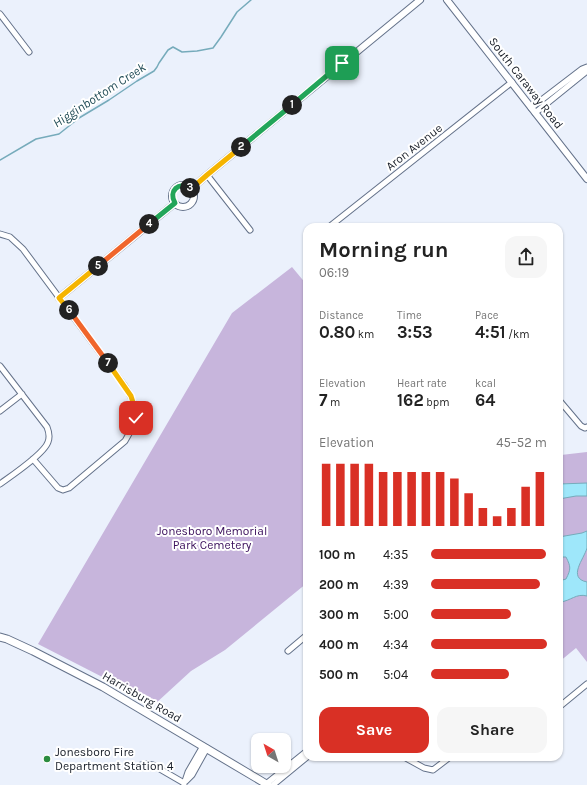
<!DOCTYPE html>
<meta charset="utf-8">
<style>
body{margin:0;font-family:Karla,sans-serif;background:#f6f6f6;color:#222;height:100vh;display:flex;flex-direction:column;font-size:15px;white-space:nowrap}
*{box-sizing:border-box;margin:0}
p{font-size:13px;color:#767676}
.icon{flex:none;width:22px;height:22px;fill:none;stroke:currentColor;stroke-width:2;stroke-linecap:round;stroke-linejoin:round}
.map{position:relative;flex:1;overflow:hidden}
.sheet{position:absolute;left:303px;top:223px;width:260px;height:538px;display:flex;flex-direction:column;background:#fff;border-radius:12px;box-shadow:0 1px 3px #0004}
.sheet>*{flex:none}
.needle{width:26px;rotate:321deg}
.buttons{position:absolute;left:251px;top:733px;display:grid;gap:8px}
.buttons a{display:grid;place-items:center;width:40px;height:40px;border-radius:8px;background:#fff;box-shadow:0 1px 3px #0004;font-size:20px}
.pin{position:absolute;display:grid;place-items:center;width:34px;height:34px;color:#fff;margin:-17px;border-radius:8px;box-shadow:0 2px 6px #0006}
.km{position:absolute;width:20px;height:20px;margin:-10px;border-radius:50%;background:#222;color:#fff;font-size:11px;line-height:20px;text-align:center}
.round{display:grid;place-items:center;flex:none;width:42px;height:42px;border-radius:12px;background:#f6f6f6}
.head{display:flex;align-items:center;justify-content:space-between;height:68px;padding:0 16px}
h1{font-size:22px;font-weight:700;line-height:30px}
.stats{display:grid;grid-template-columns:repeat(3,1fr);gap:6px;height:68px;padding:4px 16px}
.stats div{display:grid;align-content:center}
.stats b{font-size:17px;font-weight:700}
.stats small{font-size:11px;font-weight:400}
.stats p{font-size:11px}
.chart{height:112px;padding:8px 16px}
.chart p{display:flex;justify-content:space-between}
.chart svg{width:100%;height:72px;margin-top:4px;stroke:#d93025;stroke-width:6}
.action{display:flex;gap:8px;margin-top:auto;padding:8px 16px}
.action a{flex:1;height:46px;border-radius:12px;background:#d93025;color:#fff;font-size:16px;font-weight:700;line-height:46px;text-align:center}
.action a+a{background:#f6f6f6;color:#222}
ul{padding:0 16px;list-style:none;font-size:13px}
li{display:grid;grid-template-columns:64px 48px 1fr;align-items:center;height:30px}
li i{height:10px;border-radius:5px;background:#d93025}
.map>svg:first-child{display:block}
.green{fill:#c7b5dc}
.water{fill:#9ee7fa;stroke:#76abbb}
.lines{fill:none;stroke-linecap:round;stroke-linejoin:round}
.stream{stroke:#76abbb;stroke-width:1.5}
.minor-casing{stroke:#64728a;stroke-width:7}
.tertiary-casing{stroke:#64728a;stroke-width:8}
.secondary-casing{stroke:#64728a;stroke-width:9}
.minor{stroke:#fff;stroke-width:5}
.tertiary{stroke:#fff;stroke-width:6}
.secondary{stroke:#fff;stroke-width:7}
.split-1-casing{stroke:#fff;stroke-width:8}
.split-2-casing{stroke:#fff;stroke-width:8}
.split-3-casing{stroke:#fff;stroke-width:8}
.split-4-casing{stroke:#fff;stroke-width:8}
.split-5-casing{stroke:#fff;stroke-width:8}
.split-6-casing{stroke:#fff;stroke-width:8}
.split-7-casing{stroke:#fff;stroke-width:8}
.split-8-casing{stroke:#fff;stroke-width:8}
.split-1{stroke:#22a559;stroke-width:5}
.split-2{stroke:#22a559;stroke-width:5}
.split-3{stroke:#f5b400;stroke-width:5}
.split-4{stroke:#22a559;stroke-width:5}
.split-5{stroke:#f0652b;stroke-width:5}
.split-6{stroke:#f5b400;stroke-width:5}
.split-7{stroke:#f0652b;stroke-width:5}
.split-8{stroke:#f5b400;stroke-width:5}
.poi-dot{fill:#2b8c3f;stroke:#fff;stroke-width:1.5}
.labels{text-anchor:middle;dominant-baseline:central;stroke-width:4;stroke-linejoin:round;paint-order:stroke}
.street-label{font-size:12px;fill:#181e28;stroke:#fff}
.park-label{font-size:12px;fill:#3b105c;stroke:#fff}
.poi-label{font-size:12px;fill:#181e28;stroke:#fff;text-anchor:start}
.water-label{font-size:13px;font-style:italic;fill:#224d57;stroke:#fff}
</style>
<div class="map">
<svg width="587" height="785" viewBox="0 0 587 785">
<rect width="100%" height="100%" fill="#ebf1fc"/>
<path class="green" d="M292,267L307,285V583L225,650L191,671L155,704L38,644L232,313Z
M587,452V662L576,648L559,662V453L561,455Z"/>
<path class="water" d="M587,483V496H576L559,499V484Z
M587,531C587,536 587,543 587,548C584,559 567,578 587,582V596C576,593 571,601 560,602L559,599V581L566,579C571,569 571,567 566,557H561L559,558V537L582,533Z"/>
<g class="lines">
<path class="stream" d="M0,160L36,139L59,134L79,118L109,100L137,81L154,71L157,67L159,63L168,50L173,47L182,52L197,51L213,48L221,37L237,12L251,0"/>
<g class="minor-casing">
<path id="minor" d="M0,14L29,52
M531,108L582,69L587,67
M535,113L587,71
M207,175L250,230
M329,227L512,82
M0,234L10,237L23,249L124,385C139,407 139,418 125,441L69,488L63,490L58,488L33,459
M0,366L47,427C49,432 50,437 48,442C44,454 11,476 0,484
M559,400L581,426L585,428L587,427
M0,411L22,394
M288,651L307,635
M559,707L587,684
M404,757L424,768L433,770L450,757
M141,765L147,764L153,765L184,783
M186,781L192,775L207,748
M184,784L188,772L203,746
M266,784L307,751
M273,785L307,757"/>
</g>
<g class="tertiary-casing">
<path id="tertiary" d="M447,0L587,179
M172 196a11 11 0 1 1 22 0a11 11 0 1 1-22 0Z
M191,189L207,175L420,0
M59,298L175,203"/>
</g>
<g class="secondary-casing">
<path id="secondary" d="M0,637L7,639L33,651L103,687L268,785"/>
</g>
<use href="#minor" class="minor"/>
<use href="#tertiary" class="tertiary"/>
<use href="#secondary" class="secondary"/>
</g>
<g class="lines">
<g class="split-1-casing">
<path id="split-1" d="M292,105L342,63"/>
</g>
<g class="split-2-casing">
<path id="split-2" d="M241,147L292,105"/>
</g>
<g class="split-3-casing">
<path id="split-3" d="M190,188L191,189L207,175L241,147"/>
</g>
<g class="split-4-casing">
<path id="split-4" d="M149,224L175,203C168,191 179,181 190,188"/>
</g>
<g class="split-5-casing">
<path id="split-5" d="M98,266L149,224"/>
</g>
<g class="split-6-casing">
<path id="split-6" d="M69,310L59,298L98,266"/>
</g>
<g class="split-7-casing">
<path id="split-7" d="M69,310L108,363"/>
</g>
<g class="split-8-casing">
<path id="split-8" d="M108,363L131,396L135,409L136,418"/>
</g>
<use href="#split-1" class="split-1"/>
<use href="#split-2" class="split-2"/>
<use href="#split-3" class="split-3"/>
<use href="#split-4" class="split-4"/>
<use href="#split-5" class="split-5"/>
<use href="#split-6" class="split-6"/>
<use href="#split-7" class="split-7"/>
<use href="#split-8" class="split-8"/>
</g>
<circle class="poi-dot" cx="47" cy="759" r="4"/>
<g class="labels">
<g class="street-label">
<text transform="translate(526 83) rotate(52)">South Caraway Road</text>
<text transform="translate(414 147) rotate(-38)">Aron Avenue</text>
<text transform="translate(142 697) rotate(30)">Harrisburg Road</text>
</g>
<g class="park-label">
<text x="212" y="531">Jonesboro Memorial<tspan x="212" dy="14">Park Cemetery</tspan></text>
</g>
<g class="poi-label">
<text x="55" y="752">Jonesboro Fire<tspan x="55" dy="14">Department Station 4</tspan></text>
</g>
<g class="water-label">
<text transform="translate(99 95) rotate(-33)">Higginbottom Creek</text>
</g>
</g>
</svg>
<div class="buttons">
<a><svg class="needle" viewBox="-14 -14 28 28"><path d="M0-13l5 13h-10z" fill="#e53935"/><path d="M0 13l5-13h-10z" fill="#767676"/></svg></a>
</div>
<div class="pin" style="left:342px;top:63px;background:#1e9e55"><svg class="icon" aria-label="arrive" viewBox="0 0 24 24"><path d="M6 21V4h12l-3 4 3 4H6"/></svg></div>
<div class="pin" style="left:136px;top:418px;background:#d93025"><svg class="icon" aria-label="check" viewBox="0 0 24 24"><path d="M5 12l5 5 9-10"/></svg></div>
<b class="km" style="left:292px;top:105px">1</b>
<b class="km" style="left:241px;top:147px">2</b>
<b class="km" style="left:190px;top:188px">3</b>
<b class="km" style="left:149px;top:224px">4</b>
<b class="km" style="left:98px;top:266px">5</b>
<b class="km" style="left:69px;top:310px">6</b>
<b class="km" style="left:108px;top:363px">7</b>
<section class="sheet">
<div class="head"><div><h1>Morning run</h1><p>06:19</p></div><a class="round"><svg class="icon" aria-label="share" viewBox="0 0 24 24"><path d="M12 15V3M7 8l5-5 5 5M5 13v7h14v-7"/></svg></a></div>
<div class="stats">
<div><p>Distance</p><b>0.80<small> km</small></b></div>
<div><p>Time</p><b>3:53</b></div>
<div><p>Pace</p><b>4:51<small> /km</small></b></div>
</div>
<div class="stats">
<div><p>Elevation</p><b>7<small> m</small></b></div>
<div><p>Heart rate</p><b>162<small> bpm</small></b></div>
<div><p>kcal</p><b>64</b></div>
</div>
<div class="chart"><p><span>Elevation</span>45–52 m</p>
<svg viewBox="0 0 160 44" preserveAspectRatio="none"><path d="M5 44V6M15 44V6M25 44V6M35 44V6M45 44V11M55 44V11M65 44V11M75 44V11M85 44V11M95 44V15M105 44V24M115 44V33M125 44V38M135 44V33M145 44V20M155 44V11"/></svg>
</div>
<ul>
<li><b>100 m</b>4:35<i style="width:99%"></i></li>
<li><b>200 m</b>4:39<i style="width:94%"></i></li>
<li><b>300 m</b>5:00<i style="width:69%"></i></li>
<li><b>400 m</b>4:34<i style="width:100%"></i></li>
<li><b>500 m</b>5:04<i style="width:67%"></i></li>
</ul>
<div class="action"><a>Save</a><a>Share</a></div>
</section>
</div>
